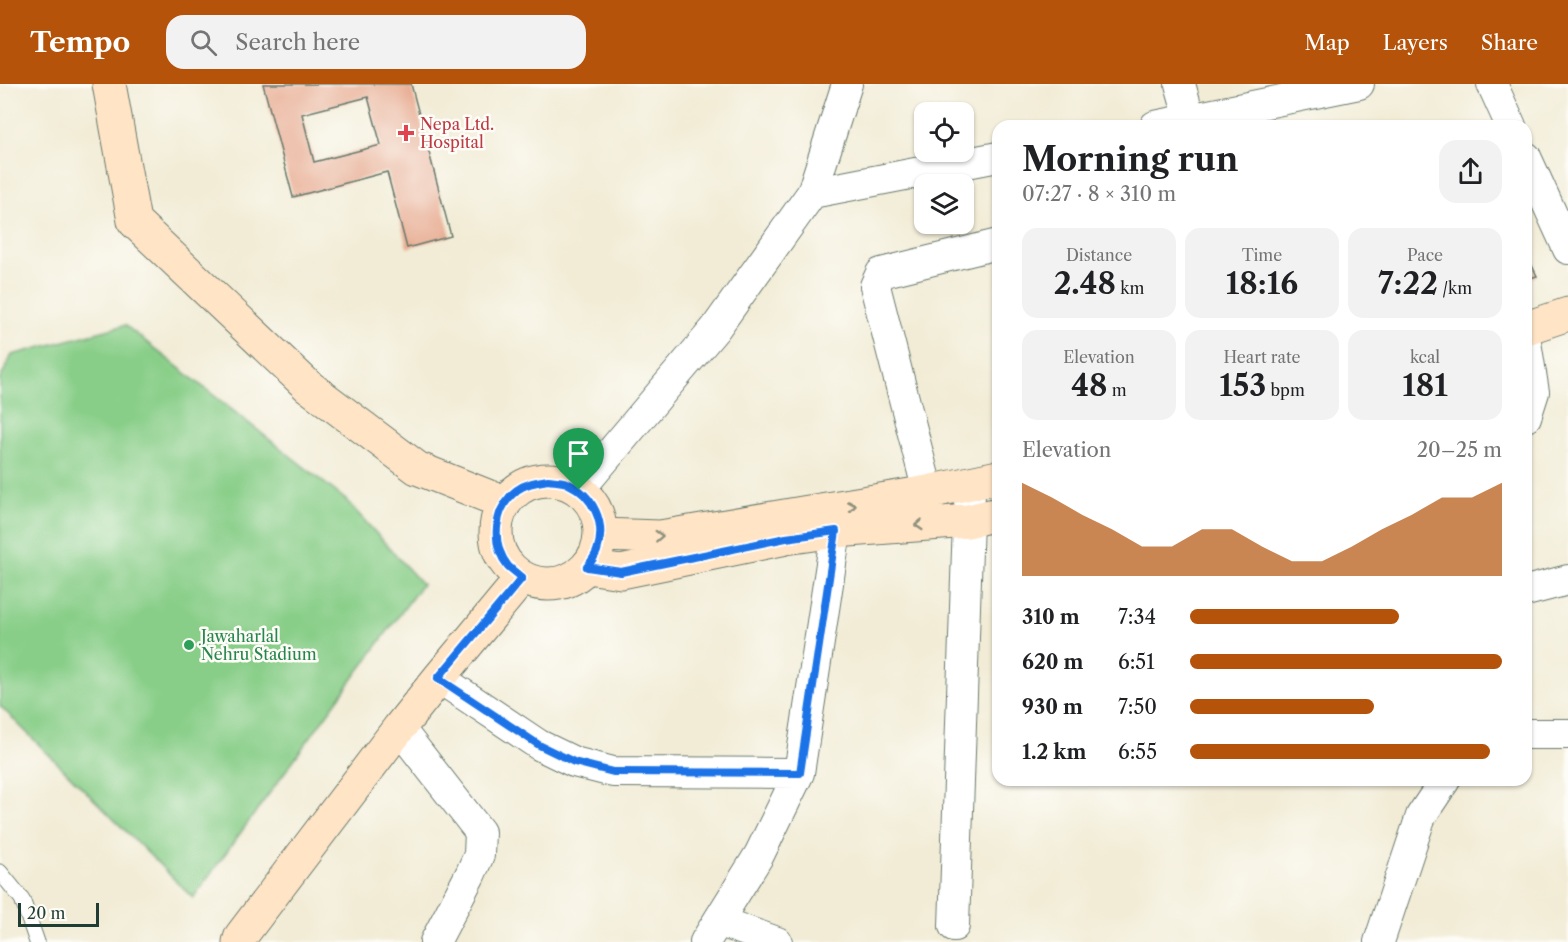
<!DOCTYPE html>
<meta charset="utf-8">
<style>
body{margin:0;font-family:"Libre Caslon Text",serif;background:#f2f2f2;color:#202124;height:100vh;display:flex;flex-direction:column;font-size:22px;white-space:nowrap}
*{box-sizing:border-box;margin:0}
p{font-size:20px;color:#757577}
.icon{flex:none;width:33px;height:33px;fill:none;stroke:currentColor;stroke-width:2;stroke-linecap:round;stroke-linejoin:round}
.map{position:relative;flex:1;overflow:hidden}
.drawer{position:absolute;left:992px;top:36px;width:540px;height:666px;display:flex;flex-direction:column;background:#fff;border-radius:18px;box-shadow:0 2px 4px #0004}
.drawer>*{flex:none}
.controls{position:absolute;left:914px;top:18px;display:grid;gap:12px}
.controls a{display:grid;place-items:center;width:60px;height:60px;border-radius:12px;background:#fff;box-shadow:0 2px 4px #0004;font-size:30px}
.scale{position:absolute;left:18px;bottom:15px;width:81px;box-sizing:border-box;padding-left:6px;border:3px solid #1f3d34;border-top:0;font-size:16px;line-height:21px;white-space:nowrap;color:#1f3d34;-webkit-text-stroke:4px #fdfcf7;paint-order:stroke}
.pin{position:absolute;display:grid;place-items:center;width:51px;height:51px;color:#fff;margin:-62px -26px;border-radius:50% 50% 50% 0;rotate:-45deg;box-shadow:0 0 6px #0007}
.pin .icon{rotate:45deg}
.round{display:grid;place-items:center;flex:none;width:63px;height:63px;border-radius:18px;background:#f2f2f2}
.head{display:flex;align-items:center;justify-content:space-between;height:102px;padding:0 30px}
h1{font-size:33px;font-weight:700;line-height:45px}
.metrics{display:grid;grid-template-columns:repeat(3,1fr);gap:9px;height:102px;padding:6px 30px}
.metrics div{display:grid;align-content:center;border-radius:15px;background:#f2f2f2;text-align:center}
.metrics b{font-size:30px;font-weight:700}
.metrics small{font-size:16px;font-weight:400}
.metrics p{font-size:16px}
.chart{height:168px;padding:12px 30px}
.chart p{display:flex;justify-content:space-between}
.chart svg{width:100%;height:108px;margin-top:6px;fill:#b45309;opacity:.7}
ul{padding:0 30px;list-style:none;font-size:20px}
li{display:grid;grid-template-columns:96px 72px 1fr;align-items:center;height:45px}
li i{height:15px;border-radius:8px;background:#b45309}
header{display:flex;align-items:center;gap:36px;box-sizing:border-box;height:84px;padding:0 30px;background:#b45309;color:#fff}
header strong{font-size:28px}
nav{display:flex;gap:33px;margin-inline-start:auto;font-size:21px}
.search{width:420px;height:54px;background:#f2f2f2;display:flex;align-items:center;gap:15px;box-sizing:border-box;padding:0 21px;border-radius:18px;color:#757577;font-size:22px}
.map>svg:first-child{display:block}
.green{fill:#88ce88;stroke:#54865e;stroke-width:1.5}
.building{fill:#e8ae94;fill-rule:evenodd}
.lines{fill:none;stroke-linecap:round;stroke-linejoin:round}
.lane-casing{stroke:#697a6d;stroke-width:17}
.street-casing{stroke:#697a6d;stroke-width:32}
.secondary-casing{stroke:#697a6d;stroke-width:35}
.lane{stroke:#fff;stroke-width:15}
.street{stroke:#fff;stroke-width:30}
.secondary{stroke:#ffe4c6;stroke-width:33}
.oneway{stroke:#8f907d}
.route-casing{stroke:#fff;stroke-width:12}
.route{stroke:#1a73e8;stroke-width:8}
.health-dot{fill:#e0444e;stroke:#fdfcf7;stroke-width:2}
.leisure-dot{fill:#2e9e5b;stroke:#fdfcf7;stroke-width:2}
.labels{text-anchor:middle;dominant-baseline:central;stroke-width:5;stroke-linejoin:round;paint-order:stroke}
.health-label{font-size:16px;fill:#be3a42;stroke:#fdfcf7;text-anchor:start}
.leisure-label{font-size:16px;fill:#27864d;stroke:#fdfcf7;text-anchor:start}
</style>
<header>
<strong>Tempo</strong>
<div class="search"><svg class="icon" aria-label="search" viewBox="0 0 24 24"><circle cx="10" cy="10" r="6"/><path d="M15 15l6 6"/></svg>Search here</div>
<nav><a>Map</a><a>Layers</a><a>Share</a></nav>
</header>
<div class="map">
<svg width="1568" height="858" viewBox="0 0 1568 858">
<rect width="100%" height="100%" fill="#fdfcf7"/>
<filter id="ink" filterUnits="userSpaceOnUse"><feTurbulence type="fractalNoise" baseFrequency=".0167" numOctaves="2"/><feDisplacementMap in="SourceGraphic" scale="12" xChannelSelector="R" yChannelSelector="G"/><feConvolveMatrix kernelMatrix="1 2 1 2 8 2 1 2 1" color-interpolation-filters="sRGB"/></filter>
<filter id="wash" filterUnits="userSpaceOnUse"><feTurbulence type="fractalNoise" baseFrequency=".008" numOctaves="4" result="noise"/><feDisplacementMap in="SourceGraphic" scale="24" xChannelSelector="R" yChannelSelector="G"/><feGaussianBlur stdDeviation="1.35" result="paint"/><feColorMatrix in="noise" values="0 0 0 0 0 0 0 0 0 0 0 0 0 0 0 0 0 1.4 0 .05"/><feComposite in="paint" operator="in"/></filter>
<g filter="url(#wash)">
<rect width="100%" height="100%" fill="#f2ecd6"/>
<path class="green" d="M125,241L346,416L422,500L193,814L0,622V295L12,271Z"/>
<g id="blocks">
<path class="building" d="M263,0H411L451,152L407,164L387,88L293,113ZM368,13L381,61L314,78L302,30Z
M1526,169L1537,192L1526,195Z"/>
</g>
</g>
<g filter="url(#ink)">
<use href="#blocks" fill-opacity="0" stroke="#697a6d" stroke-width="1.5"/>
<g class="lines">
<g class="lane-casing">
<path id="lane" d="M0,788L22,815L37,858"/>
</g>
<g class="street-casing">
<path id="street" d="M1180,0L1192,42
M1492,0L1511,42
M1155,42L1359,0
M1526,73L1568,165
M812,109L998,73
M1526,258L1534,308L1526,333
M579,406L715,245L812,109L847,0
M928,408L875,202L881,189L998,160
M1526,507L1568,496
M439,594L539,661L574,678L613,688L799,689
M399,644L480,748L479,771L470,791L435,858
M1526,650H1568
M718,837L777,858
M954,842L968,437L971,398
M705,858L759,771L799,689L836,447
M1379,858L1421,732L1445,696"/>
</g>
<g class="secondary-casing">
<path id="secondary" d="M109,0L134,137L308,302L417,384L505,419
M1526,244L1568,230
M496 448a52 52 0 1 1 104 0a52 52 0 1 1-104 0Z
M601,451L660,453L928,408L998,393
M587,483L621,488L786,454L836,447L968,437L998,430
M239,858L241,852L399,644L439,594L522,494"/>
</g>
<use href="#lane" class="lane"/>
<use href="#street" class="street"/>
<use href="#secondary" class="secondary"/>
</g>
<defs><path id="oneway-chevron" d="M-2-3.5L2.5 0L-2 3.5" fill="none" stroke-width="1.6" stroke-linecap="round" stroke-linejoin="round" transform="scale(1.5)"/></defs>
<g class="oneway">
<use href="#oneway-chevron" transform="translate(852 422) rotate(-10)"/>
<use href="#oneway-chevron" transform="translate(919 441) rotate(176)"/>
<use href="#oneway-chevron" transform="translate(659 452) rotate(-3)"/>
</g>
</g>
<g class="lines" filter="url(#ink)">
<g class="route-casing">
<path id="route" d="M548,396C554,397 561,397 567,399C593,411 607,439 597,467C595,472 591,478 587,483L621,488L786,454L836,447L800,689L613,688L574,678L539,661L438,594L522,494C518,490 512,486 508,482C490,459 494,424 517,406C527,399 537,398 548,396Z"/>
</g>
<use href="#route" class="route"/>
</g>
<path class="health-dot" d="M403 40h6v6h6v6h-6v6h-6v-6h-6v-6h6z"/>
<circle class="leisure-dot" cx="189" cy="561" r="6"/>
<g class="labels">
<g class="health-label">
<text x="420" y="40">Nepa Ltd.<tspan x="420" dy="18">Hospital</tspan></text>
</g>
<g class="leisure-label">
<text x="201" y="552">Jawaharlal<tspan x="201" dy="18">Nehru Stadium</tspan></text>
</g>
</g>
</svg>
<div class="controls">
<a><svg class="icon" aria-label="locate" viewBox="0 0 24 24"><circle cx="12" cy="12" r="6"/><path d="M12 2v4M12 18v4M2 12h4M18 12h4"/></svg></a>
<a><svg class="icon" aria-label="layers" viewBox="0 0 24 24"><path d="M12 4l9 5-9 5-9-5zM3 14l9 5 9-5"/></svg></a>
</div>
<div class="scale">20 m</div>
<div class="pin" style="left:579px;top:406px;background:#1e9e55"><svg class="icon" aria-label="arrive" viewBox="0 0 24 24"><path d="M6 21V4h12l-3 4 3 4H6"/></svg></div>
<section class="drawer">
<div class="head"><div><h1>Morning run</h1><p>07:27 · 8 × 310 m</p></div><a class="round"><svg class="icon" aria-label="share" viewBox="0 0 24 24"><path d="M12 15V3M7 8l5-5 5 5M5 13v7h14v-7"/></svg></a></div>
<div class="metrics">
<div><p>Distance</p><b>2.48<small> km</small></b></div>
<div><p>Time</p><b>18:16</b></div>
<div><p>Pace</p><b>7:22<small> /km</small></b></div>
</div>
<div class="metrics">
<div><p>Elevation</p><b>48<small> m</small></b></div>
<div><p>Heart rate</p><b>153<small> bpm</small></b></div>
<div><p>kcal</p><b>181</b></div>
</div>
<div class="chart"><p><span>Elevation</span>20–25 m</p>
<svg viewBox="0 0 160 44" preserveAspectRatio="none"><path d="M0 44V6L10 12L20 19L30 25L40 32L50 32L60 25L70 25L80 32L90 38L100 38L110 32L120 25L130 19L140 12L150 12L160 6V44z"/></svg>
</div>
<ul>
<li><b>310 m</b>7:34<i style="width:67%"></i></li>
<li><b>620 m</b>6:51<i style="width:100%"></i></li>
<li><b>930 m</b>7:50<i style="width:59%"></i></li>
<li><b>1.2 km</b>6:55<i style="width:96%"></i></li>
</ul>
</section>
</div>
